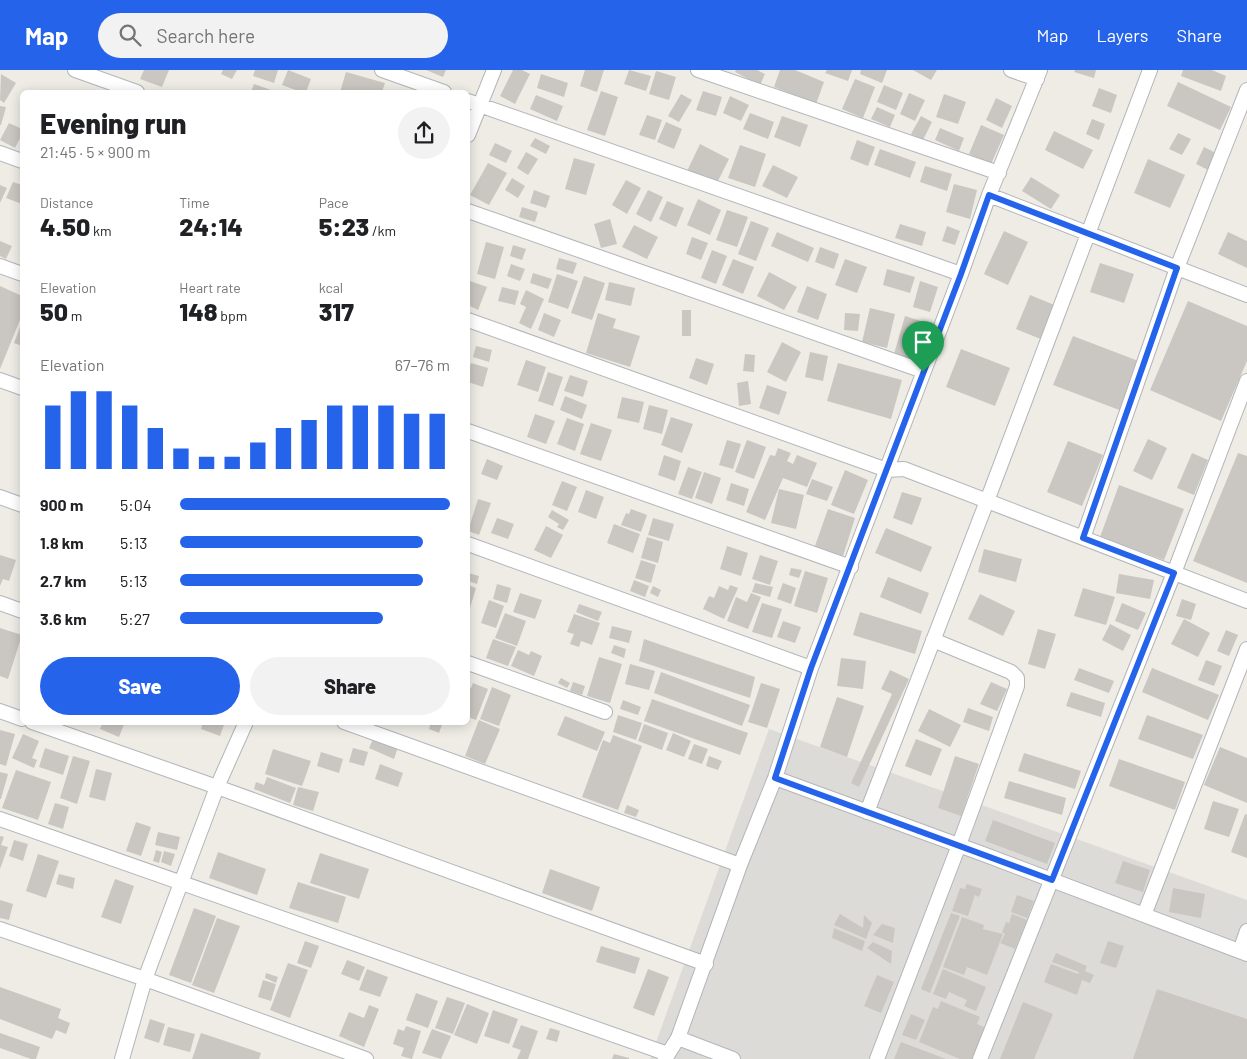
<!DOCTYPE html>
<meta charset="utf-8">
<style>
body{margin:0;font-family:Barlow,sans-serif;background:#f2f2f2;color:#202124;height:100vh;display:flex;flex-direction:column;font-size:19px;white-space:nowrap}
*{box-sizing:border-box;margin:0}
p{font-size:16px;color:#757577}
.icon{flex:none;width:28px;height:28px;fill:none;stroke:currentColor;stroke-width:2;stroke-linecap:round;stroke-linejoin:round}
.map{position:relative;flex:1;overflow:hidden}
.side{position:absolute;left:20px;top:20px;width:450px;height:635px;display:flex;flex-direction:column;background:#fff;border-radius:8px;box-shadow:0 2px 12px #0003}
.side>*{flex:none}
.pin{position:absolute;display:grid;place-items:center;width:42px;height:42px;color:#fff;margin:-51px -21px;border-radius:50% 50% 50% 0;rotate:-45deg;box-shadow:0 0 5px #0007}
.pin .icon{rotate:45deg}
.round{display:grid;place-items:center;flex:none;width:52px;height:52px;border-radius:26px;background:#f2f2f2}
.head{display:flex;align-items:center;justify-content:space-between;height:85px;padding:0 20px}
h1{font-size:28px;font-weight:800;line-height:38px}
.metrics{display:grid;grid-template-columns:repeat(3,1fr);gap:8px;height:85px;padding:5px 20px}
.metrics div{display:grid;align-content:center}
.metrics b{font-size:25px;font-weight:800}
.metrics small{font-size:14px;font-weight:400}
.metrics p{font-size:14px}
.chart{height:140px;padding:10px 20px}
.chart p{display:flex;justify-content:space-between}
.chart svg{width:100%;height:90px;margin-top:5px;stroke:#2563eb;stroke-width:6}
.cta{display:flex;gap:10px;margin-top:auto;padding:10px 20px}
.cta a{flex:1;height:58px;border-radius:30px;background:#2563eb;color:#fff;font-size:20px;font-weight:800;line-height:58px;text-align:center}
.cta a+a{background:#f2f2f2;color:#202124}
ul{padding:0 20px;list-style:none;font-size:16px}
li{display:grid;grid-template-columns:80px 60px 1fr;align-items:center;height:38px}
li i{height:12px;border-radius:6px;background:#2563eb}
header{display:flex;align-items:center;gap:30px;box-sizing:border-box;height:70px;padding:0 25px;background:#2563eb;color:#fff}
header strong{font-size:24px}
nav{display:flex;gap:28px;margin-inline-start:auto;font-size:18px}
.search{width:350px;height:45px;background:#f2f2f2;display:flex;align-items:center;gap:12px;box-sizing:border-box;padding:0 18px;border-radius:28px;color:#757577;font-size:19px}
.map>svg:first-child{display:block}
.industrial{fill:#dddbd7}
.building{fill:#cac7c2}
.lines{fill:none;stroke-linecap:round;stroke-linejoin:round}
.street-casing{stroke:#b2b5b9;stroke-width:16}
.street{stroke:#fff;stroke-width:14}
.route-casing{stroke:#fff;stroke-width:10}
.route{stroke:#2563eb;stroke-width:6}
</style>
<header>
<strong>Map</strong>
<div class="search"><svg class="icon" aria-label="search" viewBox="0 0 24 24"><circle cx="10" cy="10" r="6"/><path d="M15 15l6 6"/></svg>Search here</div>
<nav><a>Map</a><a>Layers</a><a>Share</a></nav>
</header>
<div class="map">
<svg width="1247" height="989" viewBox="0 0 1247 989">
<rect width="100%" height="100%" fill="#eeece5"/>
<path class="industrial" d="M769,659L1247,830V989H650Z"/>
<path class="building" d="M144,0H169L162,17L140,9Z
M223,0H237L232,9L221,4Z
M255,0H278L274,13L253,6Z
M288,0L311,9L306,22H301L282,15Z
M426,0H446L443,7Z
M513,0H522L530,4L515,34L500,26Z
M585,0H604L597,22L580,16Z
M629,0L651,6L646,21L624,14Z
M736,0H757L765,4L760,15L735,2Z
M780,0H795L824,12L816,34L774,17Z
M827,0H852L848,11L825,3Z
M861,0H887L882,13L860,4Z
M913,0H937L931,10Z
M1075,0H1096L1094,8L1074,2Z
M1183,0H1212L1226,6L1221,21L1181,6Z
M656,1L676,7L669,30L649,24Z
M346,2L385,13L382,22H340Z
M1,4L16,13L4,33L0,30Z
M541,4L568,13L564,27L537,18Z
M855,9L875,17L863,48L842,39Z
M1178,12L1231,37L1220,60L1167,36Z
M254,14L271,20L270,22H251Z
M884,15L903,23L896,40L877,32Z
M1099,18L1117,25L1111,43L1092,36Z
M601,21L618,27L605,66L587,60Z
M703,21L722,27L716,46L696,40Z
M909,23L925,30L915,51L900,44Z
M681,24L692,30L679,52L668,46Z
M944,24L966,32L958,54L936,47Z
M536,25L563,36L557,51L530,39Z
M730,26L749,35L741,51L723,43Z
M996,28L1012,36L1002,58L986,50Z
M0,36L6,37L1,55H0Z
M877,37L895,45L890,57L871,49Z
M750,43L774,52L768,69L743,59Z
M647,45L662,50L655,70L639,65Z
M782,46L808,55L800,77L774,67Z
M921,46L932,52L923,70L911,64Z
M1092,49L1105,54L1099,70L1086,64Z
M666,52L682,59L674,79L657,72Z
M9,53L22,59V64L15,78L0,70Z
M981,55L1004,65L991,94L969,84Z
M940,58L964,68L959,81L935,70Z
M1054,61L1093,80L1083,99L1045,80Z
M1178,63L1191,69L1182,85L1169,79Z
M535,68L550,76L546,84L530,76Z
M857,70L875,77L868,96L850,89Z
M495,73L512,81L506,93L489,85Z
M700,74L729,89L716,115L687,101Z
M740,75L766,84L755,117L728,108Z
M1204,77L1216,83L1208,100L1196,94Z
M880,79L916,92L910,108L874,95Z
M526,82L538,89L528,105L517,98Z
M574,88L595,94L586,125L565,119Z
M1148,89L1185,105L1170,138L1134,123Z
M488,93L507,103L489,135L470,125Z
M773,95L798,107L787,128L762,116Z
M925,96L952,104L947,121L920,112Z
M1031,107L1060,125L1051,139L1022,121Z
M512,108L525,116L518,128L505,120Z
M626,110L641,118L627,144L612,135Z
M13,112L22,115V134L6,128Z
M954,114L977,120L970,149L946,142Z
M0,115L7,118L0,133Z
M534,120L550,126L546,138L530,133Z
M648,120L663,127L651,152L636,144Z
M698,129L721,140L710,165L687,155Z
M667,131L684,138L676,157L659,149Z
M522,137L538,142L535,152L519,147Z
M727,140L748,147L737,177L716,170Z
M610,149L617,174L601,178L594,154Z
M751,151L769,158L756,191L738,184Z
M900,154L926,162L922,176L895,168Z
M634,155L658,167L647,189L622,177Z
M947,156L960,161L955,175L942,171Z
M1004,161L1028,172L1008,215L984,204Z
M777,162L814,178L808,192L771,176Z
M1228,162L1247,171V198L1218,184Z
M692,167L708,173L701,190L686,184Z
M0,171L12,176L6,189L0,186Z
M486,172L504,177L495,209L477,204Z
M513,175L526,179L522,190L510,186Z
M820,177L839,184L834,199L815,192Z
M712,180L727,186L716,214L701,208Z
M559,188L577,193L573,204L556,199Z
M733,189L754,197L743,224L722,215Z
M845,189L867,197L857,223L835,215Z
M1100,193L1134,204L1124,233L1090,222Z
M511,194L525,199L520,211L507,206Z
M887,199L915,207L910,223L883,215Z
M769,202L797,217L784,240L757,226Z
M533,203L552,209L548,219L530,213Z
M557,204L578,211L568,239L548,232Z
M584,206L605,213L592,250L571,243Z
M470,211L487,217L478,240L468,235V219Z
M920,211L938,217L930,242L913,237Z
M609,212L635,218L631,236L605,230Z
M0,216L22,226V245L0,299Z
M807,216L827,224L818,250L797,242Z
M502,217L519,221L515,235L498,231Z
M526,220L544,229L531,259L519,253L526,237L520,234Z
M1030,225L1057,236L1043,270L1016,259Z
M1188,231L1247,256V291L1221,351L1150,320Z
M870,238L895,244L887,278L862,272Z
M682,240H691V266H682Z
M544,243L561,250L554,267L538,260Z
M598,243L616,249L613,258L640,266L630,297L586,283Z
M845,243L860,244L858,261L844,260Z
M905,246L930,254L919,291L894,284Z
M22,252V276L14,273Z
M1073,266L1141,292L1122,341L1053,315Z
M782,272L801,282L786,312L767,302Z
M476,276L492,280L489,292L473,287Z
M961,279L1010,298L995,336L946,317Z
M810,282L828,286L823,311L805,307Z
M745,284L755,285L754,302L743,301Z
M696,288L714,294L707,315L689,308Z
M526,290L546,297L538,322L517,315Z
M471,293L488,298L483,317L468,312V303Z
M838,293L902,310L891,349L827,331Z
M548,302L563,307L553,336L538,331Z
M570,305L588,311L583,327L564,321Z
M748,311L751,334L739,336L737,313Z
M767,315L787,322L779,345L759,338Z
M565,326L587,335L582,349L560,340Z
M622,327L644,332L639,353L617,348Z
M649,335L668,340L662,364L643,359Z
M535,344L555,351L546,374L527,367Z
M671,347L693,354L682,383L661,375Z
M567,348L584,354L575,381L557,374Z
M591,353L612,360L601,391L580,384Z
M1148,369L1167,378L1152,410L1133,401Z
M727,370L741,374L733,399L719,395Z
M747,370L766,377L754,409L735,402Z
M1068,371L1103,385L1082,436L1047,422Z
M778,378L791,383L787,391L793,394L797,385L817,393L807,417L783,408L765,450L746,442L770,385L775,386Z
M1192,383L1208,390L1194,425L1177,418Z
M1238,383L1247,386V513L1193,491Z
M664,385L681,391L675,411L658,405Z
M487,389L503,396L497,410L481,404Z
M688,397L702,402L692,429L678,424Z
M845,400L868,410L854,444L831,435Z
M704,402L721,408L712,434L695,428Z
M812,409L833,417L827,431L806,424Z
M562,411L577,417L567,441L552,435Z
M731,413L749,419L744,436L726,430Z
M1119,415L1184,439L1164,490L1100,467Z
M779,419L804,425L796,459L771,453Z
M586,420L604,427L596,449L578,442Z
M902,422L922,428L912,455L893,448Z
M478,429L491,433L479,465L468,461Z
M631,439L647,445L641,462L621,455L626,443L629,444Z
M828,439L855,448L843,486L815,476Z
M552,440L569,450L563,460L557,457L559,454L548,447Z
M497,448L514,454L508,469L491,463Z
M653,448L674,454L669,471L648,465Z
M614,454L640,464L633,483L607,473Z
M546,456L563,465L551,488L534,480Z
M886,458L932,477L921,502L875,483Z
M647,467L663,472L658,493L641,488Z
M727,476L748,483L741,506L720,499Z
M984,479L1022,489L1016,512L978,502Z
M0,485L16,490L9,511L3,509L0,516Z
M760,485L778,491L770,515L752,509Z
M641,490L656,495L651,513L635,508Z
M791,498L802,500L799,508L789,505Z
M805,501L828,508L817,543L794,536Z
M468,503L479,506L477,514L468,511Z
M1119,504L1154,510L1150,529L1116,523Z
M888,507L929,523L921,544L880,527Z
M634,510L649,516L645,527L630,521Z
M755,513L773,517L770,527L752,522Z
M783,513L796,518L791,534L777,529Z
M497,514L511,518L507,533L493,529Z
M468,515L476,518L470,538L468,537Z
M730,515L738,518L724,549L703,539L709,526L714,528L719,516L728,520Z
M653,516L661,520L658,527L650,523Z
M1083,518L1115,527L1106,555L1074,546Z
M520,523L542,530L535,549L513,542Z
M751,523L761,527L748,559L727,551L736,527L747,532Z
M980,524L1015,541L1003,566L968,549Z
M1182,529L1196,534L1191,550L1176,546Z
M489,530L504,536L496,558L481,553Z
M762,533L782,539L772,568L752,562Z
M1122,533L1146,543L1138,560L1115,551Z
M579,534L602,542L598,551L576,542Z
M860,542L922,561L915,584L853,565Z
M505,543L526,551L517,576L495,568Z
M574,544L600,553L592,575L581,571L579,577L570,574L574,564L567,562Z
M1184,549L1210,563L1198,587L1171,574Z
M783,551L801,557L795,573L777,567Z
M1110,554L1131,565L1123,581L1102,570Z
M612,556L632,561L629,573L609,568Z
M0,558L22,565L8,609L0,606Z
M1038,559L1056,564L1045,599L1028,594Z
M1226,560L1238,565L1229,586L1217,581Z
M493,569L516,577L508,596L486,588Z
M644,569L755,607L750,628L639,591Z
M614,575L626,579L624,588L611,583Z
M518,580L529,585L531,581L542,586L534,606L511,596Z
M599,587L622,594L610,633L587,626Z
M841,588L866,591L863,619L837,616Z
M1206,590L1222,596L1214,616L1198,610Z
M630,594L655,601L649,620L625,614Z
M1079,598L1114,611L1109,623L1074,610Z
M1152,598L1219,625L1208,650L1142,622Z
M890,600L909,609L859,717L851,713L892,624L881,619Z
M661,602L750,635L742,656L654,623Z
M561,608L570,613L567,618L558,613Z
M573,612L585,616L582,625L570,621Z
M991,612L1007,619L997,641L980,634Z
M473,613L488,619L476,650L468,647V617L471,618Z
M761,613L780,619L767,658L748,652Z
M492,617L511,625L499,656L480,649Z
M1071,622L1105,633L1101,647L1066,636Z
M837,627L864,636L847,687L820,677Z
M652,629L748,663L740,685L644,651Z
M623,630L641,637L638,645L620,639Z
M968,638L993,647L989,661L963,652Z
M929,639L961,655L950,677L918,661Z
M618,645L642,653L636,670L613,662Z
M1147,645L1203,665L1193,689L1138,669Z
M565,646L605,662L597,681L557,665Z
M479,650L500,659L485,694L465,686Z
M103,652H125L119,667L100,659Z
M203,652H225L220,666L201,659Z
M431,652H443L439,663L429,659Z
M644,654L668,663L662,680L638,671Z
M0,660L15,664L6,696L0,694Z
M673,663L691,671L684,687L666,680Z
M23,664L39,671L32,688L37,690L34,698L12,688Z
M613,665L642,676L618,740L582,727L603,670L610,673Z
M374,667L398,677L394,689L369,678Z
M916,669L942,679L931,706L905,696Z
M694,674L708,679L702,694L688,689Z
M1220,677L1247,688V733L1204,715Z
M45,678L69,686L63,705L39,697Z
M353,678L368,682L364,696L349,692Z
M273,679L311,691L302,716L265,704Z
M321,682L343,689L339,703L317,696Z
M1024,683L1081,701L1075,719L1018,701Z
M73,686L90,691L77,734L60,728Z
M709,686L722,691L718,700L706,696Z
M955,686L979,694L961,746L938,738Z
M1119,689L1185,712L1175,740L1109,716Z
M380,694L403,703L398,717L375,709Z
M96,699L112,703L105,731L89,727Z
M16,700L51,712L38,750L2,738Z
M0,702L8,704L1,729H0Z
M267,707L296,718L290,733L254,719L256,712L264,715Z
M1009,711L1066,728L1062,745L1004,728Z
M298,717L319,722L313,741L293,735Z
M1213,731L1239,739L1229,767L1204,759Z
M55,733L69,737L63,759L48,754Z
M627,735L639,740L636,747L624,743Z
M1245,744L1247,745V788L1231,782Z
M993,750L1055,773L1047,794L985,771Z
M136,752L151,757L141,786L126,781Z
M158,762L180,767L177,780L155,775Z
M0,766L4,767L1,775L8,777L0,799Z
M14,770L28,774L23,791L9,786Z
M156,780L162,782L159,793L153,791Z
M164,781L175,784L171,796L161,792Z
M218,782L266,799L257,825L209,808Z
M320,783L369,799L359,829L310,813Z
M38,784L59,791L46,828L26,821Z
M1123,791L1150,800L1143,822L1115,813Z
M550,799L600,817L592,841L542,823Z
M59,804L75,808L73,819L56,814Z
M115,809L134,816L121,854L101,847Z
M298,812L346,827L338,853L289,838Z
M967,814L982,819L979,827L975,825L968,846L952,841L960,818L965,819Z
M1173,818L1205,824L1201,848L1169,842Z
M1017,825L1034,831L1027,848L1011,842Z
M0,830L13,834L9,850L0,848Z
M194,838L216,846L191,913L169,905Z
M951,843L960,846L930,923L921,919Z
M840,844L863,858L864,845L872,853L866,869L834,855Z
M1012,844L1027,850L1015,879L1000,873L1005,864L1002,862L1006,852L1009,853Z
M962,847L984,855L983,859L1003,864L987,905L967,897L964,905L943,897Z
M217,848L240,856L214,923L192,915Z
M882,854L895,858L893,873L873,865Z
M834,858L865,871L862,881L832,868Z
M305,871L319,876L311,898L297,893Z
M1108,871L1124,876L1116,898L1100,893Z
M873,872L892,881L891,894L867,878Z
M601,876L640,888L635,904L596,892Z
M1056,883L1087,896L1085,901L1094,905L1090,913L1082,910L1077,925L1044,912L1051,894L1078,904L1079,902L1052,892Z
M347,890L365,897L359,911L341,904Z
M288,893L308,900L290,948L270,940Z
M367,899L388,907L380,927L359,920Z
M648,899L669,907L654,946L633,938Z
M943,899L986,917L976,941L964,936L967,930L949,922L946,929L933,924Z
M266,903L278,907L276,913L265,908Z
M877,905L894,912L881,943L864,936Z
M263,910L276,914L271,931L258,927Z
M0,917L61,939L58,948L70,953L66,964L56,960L52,969L0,949Z
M1157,919L1247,949V989H1133Z
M416,923L438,931L428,958L406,950Z
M447,927L465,933L453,964L435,958Z
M941,931L980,947L977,954L986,958L973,989H960L919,972L933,937L938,939Z
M1023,932L1053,944L1034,989H1000Z
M467,934L489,943L477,974L454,965Z
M369,935L379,939L364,977L339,966L349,942L364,948Z
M493,940L518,949L509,974L484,966Z
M911,944L925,950L916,970L902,965Z
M150,949L165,954L159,973L144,968Z
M521,955L538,961L528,989H517L521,980L512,977Z
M406,956L421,961L412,989L401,986L404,978L393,974L398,959L404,961Z
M168,957L195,964L190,982L163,975Z
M550,958L560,961L557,972L546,969Z
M432,959L451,966L441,989L422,983Z
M0,963L40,977L36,989H31L0,978Z
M201,963L261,983L259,989H192Z
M901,972L946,989H894Z
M614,984L629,988V989H612Z"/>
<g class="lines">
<g class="street-casing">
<path id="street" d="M75,0L137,22
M382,0L444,22
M698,0L999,103
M1011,0L1037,9
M468,31L961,204
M468,65L494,0
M0,83L22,91
M989,125L1247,225
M468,141L923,301
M0,196L22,204
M468,250L887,400L904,399L1247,531
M0,310L22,318
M468,361L851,497
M0,427L22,435
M1083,468L1177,198L1247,20
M468,474L811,598
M0,533L22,541
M468,593L605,642
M0,641L22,649
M32,652L217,717L706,894
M344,652L740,795
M775,708L983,784L1247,884
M867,742L987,431L1150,0
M0,749L668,984
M1144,845L1247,579
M0,859L145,909L366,989
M1240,881L1247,861
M678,968L733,989
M122,989L145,909L217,717L246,652
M665,989L678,968L740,795L775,708L811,598L961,204L989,125L1040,0
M877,989L959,775L1017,616V608L1011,602L933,570
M980,989L1174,503L1247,311"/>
</g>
<use href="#street" class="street"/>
</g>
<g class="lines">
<g class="route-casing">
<path id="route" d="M989,125L1177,198L1083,468L1174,503L1052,810L775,708L811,598L961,204Z"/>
</g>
<use href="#route" class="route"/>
</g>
</svg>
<div class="pin" style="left:923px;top:302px;background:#1e9e55"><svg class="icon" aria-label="arrive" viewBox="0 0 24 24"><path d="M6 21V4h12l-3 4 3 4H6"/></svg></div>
<section class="side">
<div class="head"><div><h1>Evening run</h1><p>21:45 · 5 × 900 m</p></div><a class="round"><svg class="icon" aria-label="share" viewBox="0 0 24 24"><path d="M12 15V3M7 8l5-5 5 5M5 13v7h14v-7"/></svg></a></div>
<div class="metrics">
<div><p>Distance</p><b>4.50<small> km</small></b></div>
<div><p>Time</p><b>24:14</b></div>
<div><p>Pace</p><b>5:23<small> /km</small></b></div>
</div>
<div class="metrics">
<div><p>Elevation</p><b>50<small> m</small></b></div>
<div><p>Heart rate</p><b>148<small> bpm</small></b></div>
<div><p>kcal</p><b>317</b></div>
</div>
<div class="chart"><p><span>Elevation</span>67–76 m</p>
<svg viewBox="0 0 160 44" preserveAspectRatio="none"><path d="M5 44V13M15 44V6M25 44V6M35 44V13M45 44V24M55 44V34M65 44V38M75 44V38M85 44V31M95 44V24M105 44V20M115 44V13M125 44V13M135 44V13M145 44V17M155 44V17"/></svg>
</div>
<ul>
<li><b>900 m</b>5:04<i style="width:100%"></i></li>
<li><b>1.8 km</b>5:13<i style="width:90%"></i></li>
<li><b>2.7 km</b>5:13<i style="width:90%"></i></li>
<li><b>3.6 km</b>5:27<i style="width:75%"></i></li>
</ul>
<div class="cta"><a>Save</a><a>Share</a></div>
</section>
</div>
